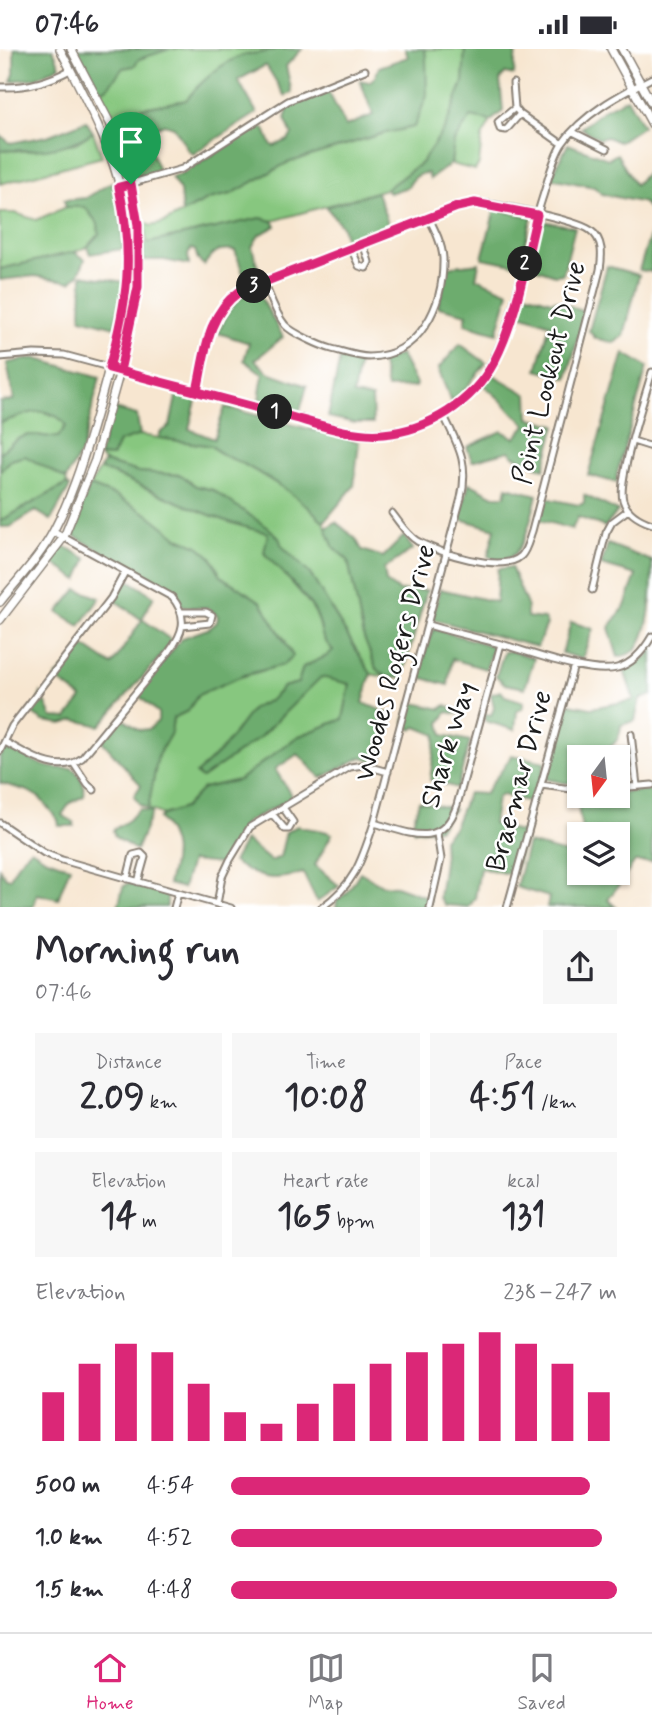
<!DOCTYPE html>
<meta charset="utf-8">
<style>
body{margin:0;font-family:Mynerve,sans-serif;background:#f7f7f7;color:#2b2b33;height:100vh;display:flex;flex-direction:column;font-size:26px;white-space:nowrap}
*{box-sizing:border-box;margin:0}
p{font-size:23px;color:#7c7c81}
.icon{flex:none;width:38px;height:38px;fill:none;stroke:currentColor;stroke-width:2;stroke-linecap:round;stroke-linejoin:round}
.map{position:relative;height:858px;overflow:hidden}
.sheet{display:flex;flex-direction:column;background:#fff;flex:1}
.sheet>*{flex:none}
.needle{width:46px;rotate:195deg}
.tools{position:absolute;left:567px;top:696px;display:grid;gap:14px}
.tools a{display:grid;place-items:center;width:63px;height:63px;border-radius:0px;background:#fff;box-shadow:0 2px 5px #0004;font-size:35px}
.pin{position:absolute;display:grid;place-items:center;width:60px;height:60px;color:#fff;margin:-72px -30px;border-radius:50% 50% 50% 0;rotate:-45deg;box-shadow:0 0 7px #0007}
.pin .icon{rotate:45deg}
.km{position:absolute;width:35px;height:35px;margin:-18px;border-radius:50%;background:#222;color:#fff;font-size:19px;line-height:35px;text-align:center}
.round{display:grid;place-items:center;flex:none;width:74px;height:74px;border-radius:0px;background:#f7f7f7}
.summary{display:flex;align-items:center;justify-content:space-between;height:119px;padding:0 35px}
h1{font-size:38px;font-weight:700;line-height:52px}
.figures{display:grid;grid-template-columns:repeat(3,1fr);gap:10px;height:119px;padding:7px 35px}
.figures div{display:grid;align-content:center;border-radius:0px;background:#f7f7f7;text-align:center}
.figures b{font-size:35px;font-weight:700}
.figures small{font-size:19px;font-weight:400}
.figures p{font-size:19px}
.chart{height:196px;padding:14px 35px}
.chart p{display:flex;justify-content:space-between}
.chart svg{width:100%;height:126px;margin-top:7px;stroke:#db2777;stroke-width:6}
ul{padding:0 35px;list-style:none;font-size:23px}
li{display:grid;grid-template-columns:112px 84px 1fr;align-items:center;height:52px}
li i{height:18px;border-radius:9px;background:#db2777}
.status{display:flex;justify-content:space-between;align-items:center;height:49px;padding:0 35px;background:#fff;direction:ltr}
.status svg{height:19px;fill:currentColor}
.tab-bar{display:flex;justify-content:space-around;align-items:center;height:98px;border-top:2px solid #e1e1e2;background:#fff;font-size:19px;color:#7c7c81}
.tab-bar a{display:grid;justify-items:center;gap:4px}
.tab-bar .on{color:#db2777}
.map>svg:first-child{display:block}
.green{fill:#87c77f;stroke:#52724e;stroke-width:2}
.forest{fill:#6dac6e;stroke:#446445;stroke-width:2}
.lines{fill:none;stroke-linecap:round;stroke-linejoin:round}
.minor-casing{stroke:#8a8176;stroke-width:9}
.tertiary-casing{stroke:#8a8176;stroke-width:10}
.minor{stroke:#fff;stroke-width:5}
.tertiary{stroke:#fff;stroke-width:7}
.route-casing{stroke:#fff;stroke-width:14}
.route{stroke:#db2777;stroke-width:9}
.labels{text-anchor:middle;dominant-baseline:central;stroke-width:5;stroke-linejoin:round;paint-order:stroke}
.street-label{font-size:28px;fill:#1c1c1c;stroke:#fff}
</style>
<div class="status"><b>07:46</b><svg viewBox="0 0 49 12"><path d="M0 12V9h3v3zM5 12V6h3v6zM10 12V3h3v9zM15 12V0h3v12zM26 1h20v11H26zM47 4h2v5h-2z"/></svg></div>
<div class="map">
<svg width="652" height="859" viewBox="0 0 652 859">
<rect width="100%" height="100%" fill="#fff"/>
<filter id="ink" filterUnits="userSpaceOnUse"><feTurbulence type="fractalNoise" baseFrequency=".0143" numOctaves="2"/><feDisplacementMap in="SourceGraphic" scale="14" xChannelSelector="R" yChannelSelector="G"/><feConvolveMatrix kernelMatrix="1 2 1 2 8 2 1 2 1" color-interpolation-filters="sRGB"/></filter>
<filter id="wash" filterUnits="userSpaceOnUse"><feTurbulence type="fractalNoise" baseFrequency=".00686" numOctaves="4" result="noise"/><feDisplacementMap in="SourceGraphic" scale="28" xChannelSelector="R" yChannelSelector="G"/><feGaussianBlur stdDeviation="1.57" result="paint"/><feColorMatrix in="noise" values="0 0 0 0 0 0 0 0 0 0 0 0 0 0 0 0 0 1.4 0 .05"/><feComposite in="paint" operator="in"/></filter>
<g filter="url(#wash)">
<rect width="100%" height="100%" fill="#f7e6d0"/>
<path class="green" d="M140,0H276L261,5H247L222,17L197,38L183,55L118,81L96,36Z
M424,0H465L463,33L445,79L421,114L386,140L273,172L260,169L147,194L144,173L151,177L163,174L209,150L231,145L287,114L381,85L414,78L426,7Z
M471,68L491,72L482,88L479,115L475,121L451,115L454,92Z
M93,83L102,108L0,135V101L26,102L76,94Z
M84,157L98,175L99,185L87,198L74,203L0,220V164H15L36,171L66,158Z
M38,361L61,369L66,377L58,388C46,389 38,385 30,386C18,387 8,396 0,404V374Z
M140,386L213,397L220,405L242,414L297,447L324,473L334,499L348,511L364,589L376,619L386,628L371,625L310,525L281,497L279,489L213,441L196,437L181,426L139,423L104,413L99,407L112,408L119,393Z
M25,407L66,430L67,435L0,472V422L11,411Z
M100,420C156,441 210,472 269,484L264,504C277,518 311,551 317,568C325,587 316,583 334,601L327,607L303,618L298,634L283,638L271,651L253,659L223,699L196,725L203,728L259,689L321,627L350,635L343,670L297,688L239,731L203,739L184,759L163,766L148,760L158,706L171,684L173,669L188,662L198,646L227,632L283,616L286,592L270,570L261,553L221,527L211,508L198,497L178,489L149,466L116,447L90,437Z"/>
<path class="forest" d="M14,0H53L60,17L36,29L11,32L14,25Z
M76,0H170L139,10L134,17L123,19L108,38L97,44Z
M276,0H302L286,17L292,44L285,47L266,16L238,31L257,64L193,105L188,101L174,78L164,75L150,81L148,94L159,122L136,128L112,78L135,60L186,51C201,33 225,9 249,5C259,4 266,4 276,0Z
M405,0H424L426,7L427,47L414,78L381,85L287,114L231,145L209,150L182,164L180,142L171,128L182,125L258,77L265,80L271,95L274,97L288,91L292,85L285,70L289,57L328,42L346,77L373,66L360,31L369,33L375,28L379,18L408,8Z
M465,0H516L514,26L505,24L500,31L503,62L491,72L471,68L454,92L451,115L430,130L428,124C417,124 413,129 408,138L389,144L386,140L421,114L445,79L463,33Z
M627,49L643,77L619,93L607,88L599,90L581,79L605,60Z
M86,72L93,83C65,102 33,102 0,101V86L10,94L47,87Z
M568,95L608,110L617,105L635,136L652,118V163L644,154L602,145L594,138L551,129Z
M112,133L121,159L123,200L90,205L87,198L99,185L98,175L85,158H66L64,151L86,149Z
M377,143L390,180L346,195L342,177L326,158Z
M495,160L532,168L519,216L482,209Z
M260,169L273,172L276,177L259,186L252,198L260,226L247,236L235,201C218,199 214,202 204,216L198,211L195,201L191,200L188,205L189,216L164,211H143V195Z
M538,171L575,178L563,225L555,226L528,217Z
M652,180V223L639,221Z
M74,203L85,210L79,225L71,233L35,227L0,231V220Z
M479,214L476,229L509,243L497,284L465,275L467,265L438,258L447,218Z
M607,217L639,226L624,287L614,294L595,289L589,282Z
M82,226L125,233L115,278L81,269Z
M258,243L283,288L255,311L268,323L307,337L300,362L259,351L263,325L244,311L249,294L218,284L228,263L240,248Z
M522,243L551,252L556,251L585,263L567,329L537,321L550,275L515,263Z
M460,295L486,314L462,344L451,352L438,320Z
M624,304L647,318L617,425V434L588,426Z
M401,306L416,335L415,338L387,339L381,311Z
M34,309L100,328L82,401L66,430L25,407L11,411L0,422V404C8,396 18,387 30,386C38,385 46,389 58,388L66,377C49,352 23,366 0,374V353L14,351L7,314Z
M340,309L359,313L353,346L372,349L373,374H355L328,368Z
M490,324L528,346L529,369L556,376L544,420L514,407L509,402L472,412L467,398L502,382L515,389L526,376C521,369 514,366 509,360C501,350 492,343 482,335Z
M177,343L197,348L189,380L214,390L225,358L359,393L354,437L324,473C299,448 276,433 245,416C233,409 222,408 212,397L159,389L160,384L170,377Z
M112,359L137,366L140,386L119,393L112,408L99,407Z
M104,413L139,423L181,426L196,437L213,441L270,480L279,489L282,497L310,525L371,625L363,654L393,666L380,714L362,708L321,729L298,705L275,720L291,746L289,751L246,773L220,815L191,812L183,839L168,835C176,807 178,792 159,769L163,766L184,759L203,739L239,731L297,688L343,670L350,635L321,628L259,689L202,729L196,725L223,699L253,659L271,651L283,638L298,634L303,618L327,607L333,601C316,583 325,586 317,567C311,551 277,518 264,504L268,484C210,471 156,441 100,420Z
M469,434L494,447H505L507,438L537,446C531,468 522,527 488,507L495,480L460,470Z
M67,435L70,438L51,471L36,462L10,478H0V472Z
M90,437L116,447L149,466L178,489L198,497L211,508L221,527L261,553L293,607L283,616L244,626L198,646L188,662L173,669L171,684L158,706L148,760L140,756L134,747L141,736L102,692L120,668L140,681L149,680L158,672V664L138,646L182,589L210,579L217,573L218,567L208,559L183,558L175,544L71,485Z
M584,446L618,462L605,478L578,468L572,480L540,471L544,449L579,456L584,454Z
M336,473L356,490L362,501L383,508L404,487L413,500L384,520L386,533L399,542L427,541L402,629L386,628L376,619L364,589L348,511L334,499L326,479Z
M61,495L87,510L78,531L50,512Z
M608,495L652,512C652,537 652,585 634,602C630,605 623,607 618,608L609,579L625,557L636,526L601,516Z
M511,518L527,556V568L544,570L547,575L537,598L432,570L440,540L496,553L498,520Z
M125,529L154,547L142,570L171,591L167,600L100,677L75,671L62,675L43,672L28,662L37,655L41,644L52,668L67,669L82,649L55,629L84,597L112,616L142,571L113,550Z
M77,540L100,549L80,577L58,563Z
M571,573L593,580L582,610L562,604Z
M434,580L493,597L486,620L452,610L448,636L419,628V619Z
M652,597V646L640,650L635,672L621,676C620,692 614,697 599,703V709H579V733L565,734L546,730L569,655L591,659L634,651L624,621L648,607Z
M510,602L534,609L525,639L505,635L496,627L504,603Z
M501,642L505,647L524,653L522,660L517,662L515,681L485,672V665L491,666L494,659L491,645Z
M410,653L441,660L446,656L464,666L447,663L440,674L443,686L470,692L457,739L430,731L436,686L416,678L412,681L404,673Z
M7,698C17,700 23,706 32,711C46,719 57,720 72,719C80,725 86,737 84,747L70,754L62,766L74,773V777H59L58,771L40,749L28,742L0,734V707Z
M511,706L545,713L534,754L502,746L497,749L493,775L519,783L527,780L514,826L480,819L475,849L469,858L445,856L439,849L444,812L443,790L454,778L468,744L485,745C493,729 505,721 511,706Z
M652,741V813H635L608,851L616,858H547L549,848L516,838L528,794L574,806L579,803V824H618V786H583L576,746L618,747V744Z
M419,752L454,760L438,780L414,782L412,777Z
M139,760L152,763L136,801L115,788L113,781L129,771Z
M297,777C309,781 320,779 332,785L315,816L339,837L317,853L303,824C273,833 259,830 233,813L245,791L271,812L280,808L286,783Z
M31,800L45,809L70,818L58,850L37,845L33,858H0V820L6,829H10L18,814Z
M360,823L382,836L396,837L427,848L430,851L428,858L336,859L337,851L347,844Z
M128,834L167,845V858H118L123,838Z"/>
</g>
<g filter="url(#ink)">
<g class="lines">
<g class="minor-casing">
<path id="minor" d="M513,34L515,59L520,65L562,95
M0,38C26,39 48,33 70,21
M515,59L498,73L500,80L506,81L520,65
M573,83L607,100
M119,138L182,120L288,52L365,21
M351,199L359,217L366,219L369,213L363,194
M264,233C270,247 275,264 285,276C292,284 321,297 332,300C344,303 357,308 369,308C421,307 444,255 443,209C442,195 435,181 429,169
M0,308L34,305L64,306L354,384C509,392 507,260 542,150C548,132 552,111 562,95C582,65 621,45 652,29
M652,323C645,347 617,432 623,451C627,464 640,471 652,475
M197,342C205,307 206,265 239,243L457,158C464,156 471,154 479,154C498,155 576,171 590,181C604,191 602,207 600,221L532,482C529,490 527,501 521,507C502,525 437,503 417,492C406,485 400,474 392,464
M633,392L652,398
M592,541L606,484L612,473L628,461
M181,563H206L212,566L210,574L182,577
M428,576C452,583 477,589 501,595C530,603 589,626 617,619C633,615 644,601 652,587
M631,685L637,737
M5,693C28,705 58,727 82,709L169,603C183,584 189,569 172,548L54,483
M0,702L12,677L111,549L125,523
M74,715L88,736L94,741
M541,736L579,741
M618,739L652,736
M273,766L285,780H289L293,773L284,760
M0,774L44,804L62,811L231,859
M374,774C410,784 442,801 457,756L501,595
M127,830L133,806L141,804L145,808L138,833
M217,855L222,828L230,811L250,778L350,718L363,716L388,723
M174,859L178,844
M321,859C355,835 362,811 374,774L461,449C469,414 459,398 444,367
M430,859L441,810L437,785
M507,859L574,616"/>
</g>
<g class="tertiary-casing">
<path id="tertiary" d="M611,0L652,75
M622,0L652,55
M0,553C18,530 41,507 54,481C75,441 87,398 99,356C115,297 133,240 127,178C121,113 89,57 60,0
M0,571L64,488L95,411L120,322L138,238V176L131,135L122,104L110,74L71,0"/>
</g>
<use href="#minor" class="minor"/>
<use href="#tertiary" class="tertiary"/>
</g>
</g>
<g class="lines" filter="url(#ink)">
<g class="route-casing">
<path id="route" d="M131,135L138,176V238L120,322C174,337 229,351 284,366C315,374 350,388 383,385C429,381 472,354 494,313C517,269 525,214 537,166L475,154L457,158L239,243C206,266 205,307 197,342C167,335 138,327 109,319C128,250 134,209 119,138L131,135"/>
</g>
<use href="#route" class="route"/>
</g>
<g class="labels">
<g class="street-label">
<text transform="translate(550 324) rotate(-76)">Point Lookout Drive</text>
<text transform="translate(396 614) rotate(-75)">Woodes Rogers Drive</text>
<text transform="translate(449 696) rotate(-73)">Shark Way</text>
<text transform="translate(520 732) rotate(-75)">Braemar Drive</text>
</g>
</g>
</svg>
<div class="tools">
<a><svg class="needle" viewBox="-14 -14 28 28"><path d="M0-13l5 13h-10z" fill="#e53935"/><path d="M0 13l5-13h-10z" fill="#7c7c81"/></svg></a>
<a><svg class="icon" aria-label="layers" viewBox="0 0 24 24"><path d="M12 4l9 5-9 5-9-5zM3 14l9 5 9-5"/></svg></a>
</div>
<div class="pin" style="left:131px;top:135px;background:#1e9e55"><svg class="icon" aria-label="arrive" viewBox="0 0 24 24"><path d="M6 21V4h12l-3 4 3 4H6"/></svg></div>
<b class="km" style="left:275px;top:363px">1</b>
<b class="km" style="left:525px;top:215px">2</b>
<b class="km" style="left:254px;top:237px">3</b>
</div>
<section class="sheet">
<div class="summary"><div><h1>Morning run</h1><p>07:46</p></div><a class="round"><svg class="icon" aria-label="share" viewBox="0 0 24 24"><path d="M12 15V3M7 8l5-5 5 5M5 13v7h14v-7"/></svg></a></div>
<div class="figures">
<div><p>Distance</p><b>2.09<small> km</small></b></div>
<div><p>Time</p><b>10:08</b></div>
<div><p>Pace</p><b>4:51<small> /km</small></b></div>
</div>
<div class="figures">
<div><p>Elevation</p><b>14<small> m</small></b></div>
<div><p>Heart rate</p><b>165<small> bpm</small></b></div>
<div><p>kcal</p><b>131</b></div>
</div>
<div class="chart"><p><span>Elevation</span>238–247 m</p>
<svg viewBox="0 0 160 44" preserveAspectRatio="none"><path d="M5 44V27M15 44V17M25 44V10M35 44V13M45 44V24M55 44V34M65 44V38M75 44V31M85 44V24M95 44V17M105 44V13M115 44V10M125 44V6M135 44V10M145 44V17M155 44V27"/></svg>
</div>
<ul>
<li><b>500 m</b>4:54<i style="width:93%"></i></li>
<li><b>1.0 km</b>4:52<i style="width:96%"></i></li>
<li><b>1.5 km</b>4:48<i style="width:100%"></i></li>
</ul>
</section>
<nav class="tab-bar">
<a class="on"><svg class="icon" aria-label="home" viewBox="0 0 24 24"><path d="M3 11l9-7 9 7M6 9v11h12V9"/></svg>Home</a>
<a><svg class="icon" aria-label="map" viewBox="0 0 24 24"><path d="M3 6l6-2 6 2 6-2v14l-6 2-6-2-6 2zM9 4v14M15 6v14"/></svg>Map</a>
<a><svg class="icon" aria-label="saved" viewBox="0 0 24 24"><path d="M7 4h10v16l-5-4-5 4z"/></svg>Saved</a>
</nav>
